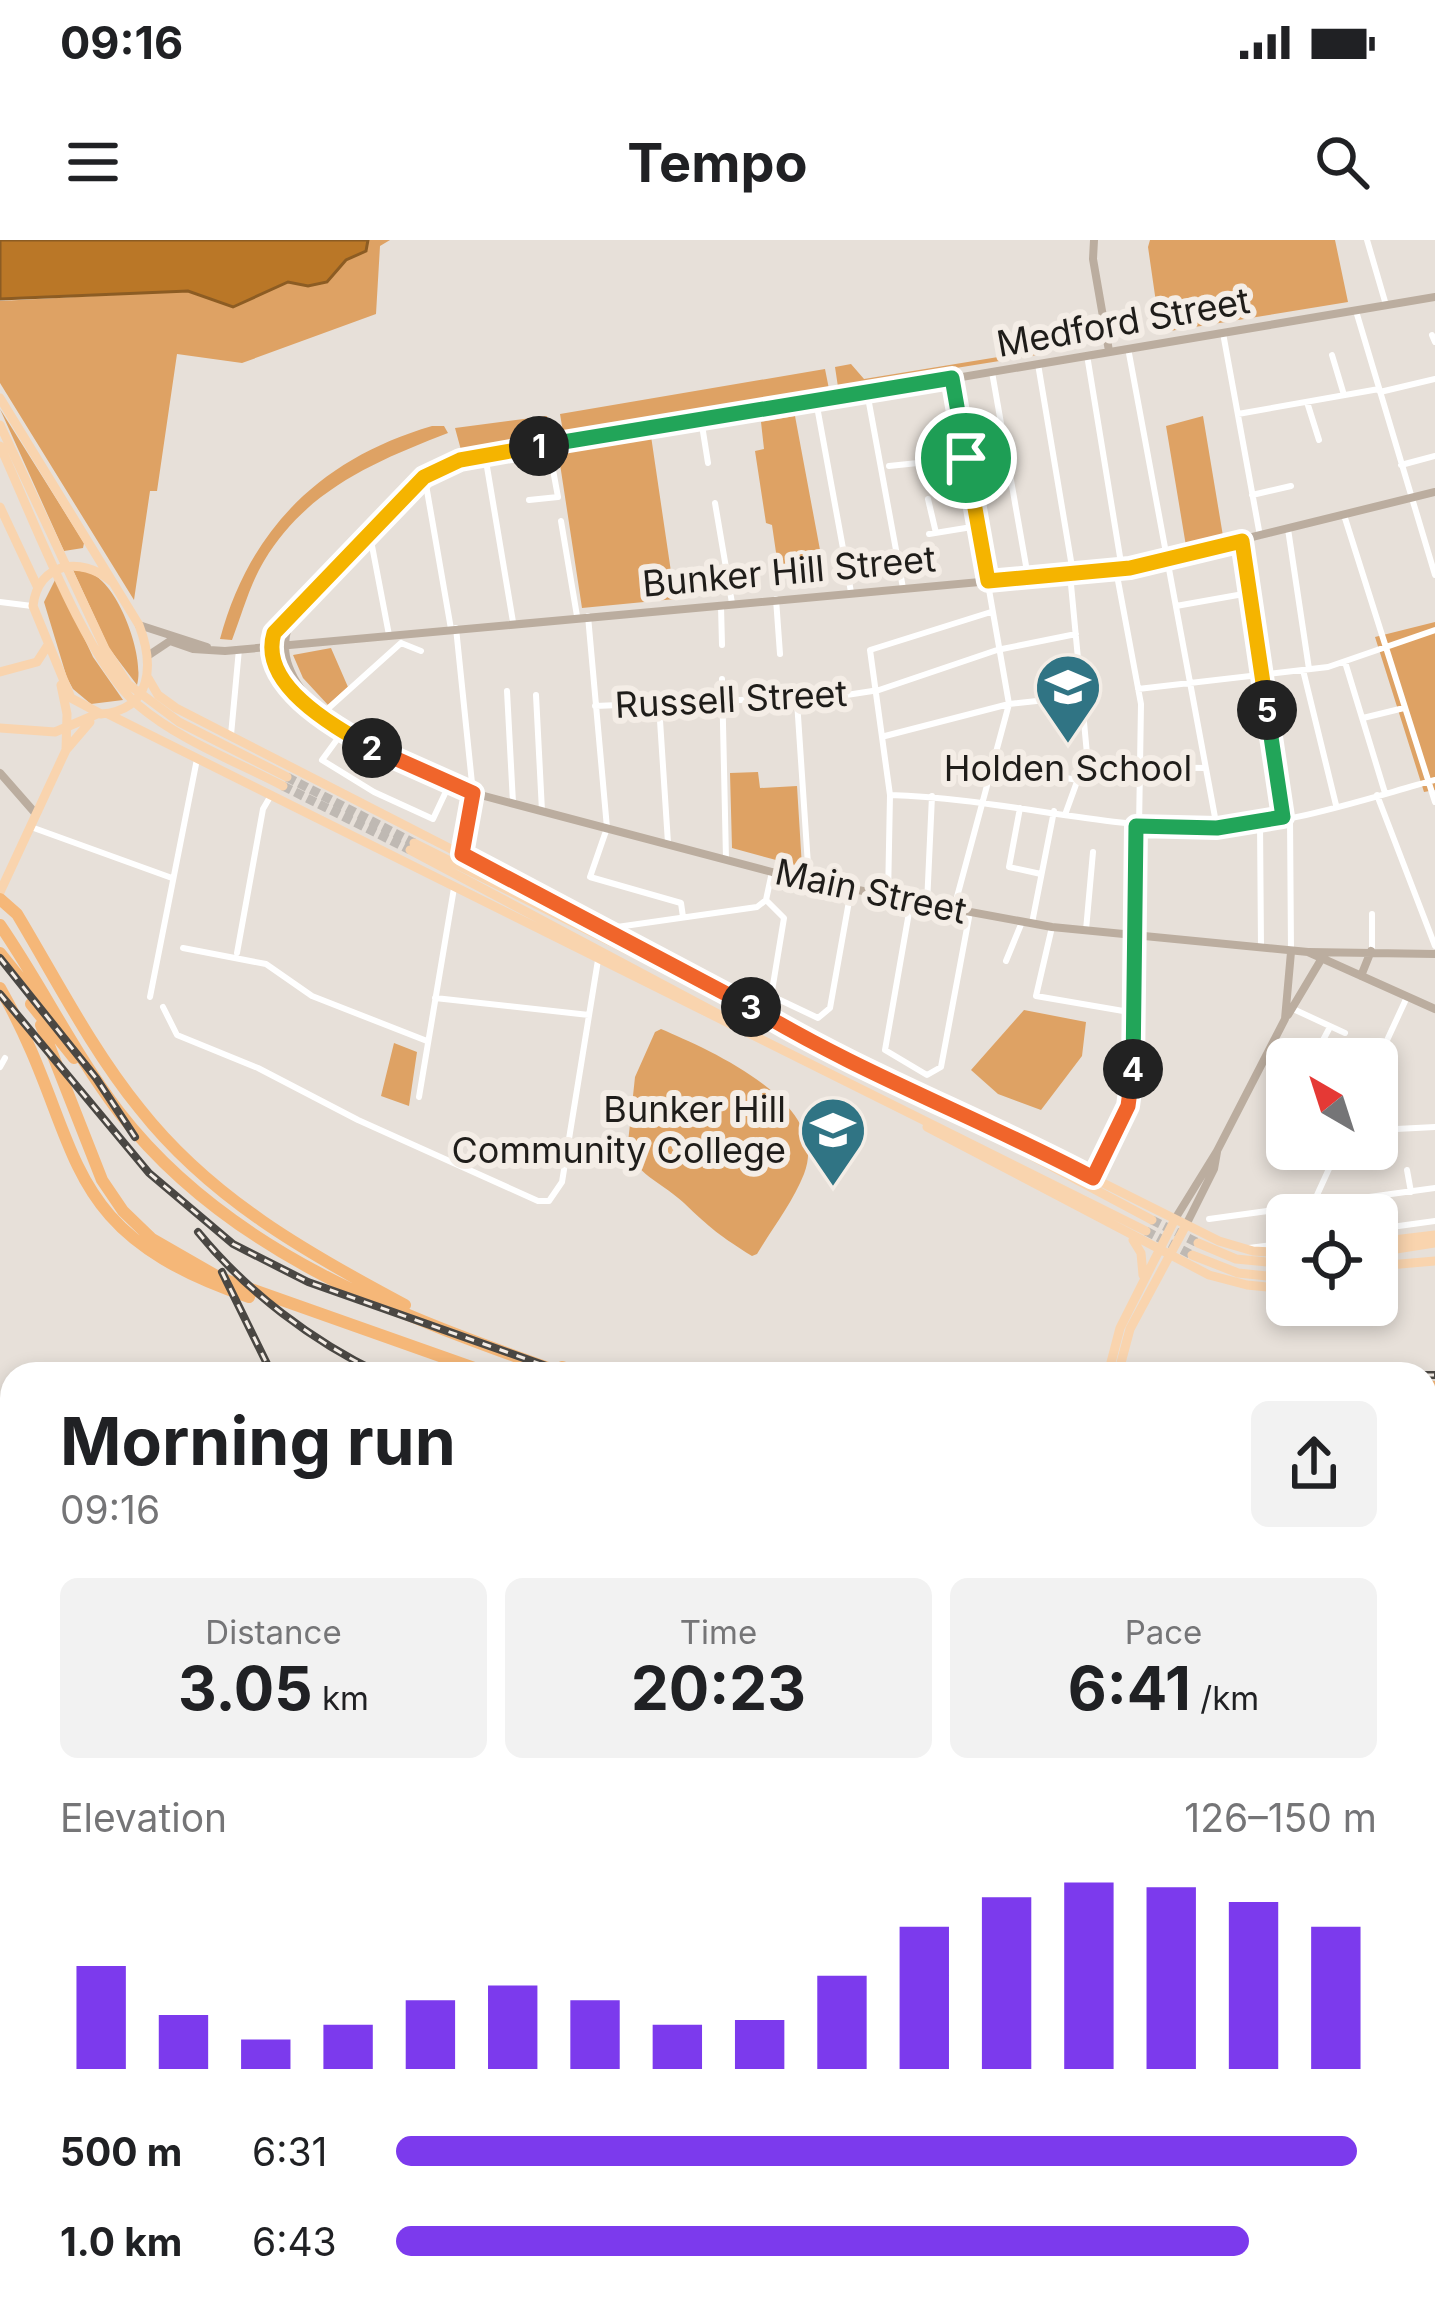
<!DOCTYPE html>
<meta charset="utf-8">
<style>
body{margin:0;font-family:Inter,sans-serif;background:#f2f2f2;color:#202124;height:100vh;display:flex;flex-direction:column;font-size:45px;white-space:nowrap}
*{box-sizing:border-box;margin:0}
p{font-size:39px;color:#757577}
.icon{flex:none;width:66px;height:66px;fill:none;stroke:currentColor;stroke-width:2;stroke-linecap:round;stroke-linejoin:round}
.map{position:relative;flex:1;overflow:hidden}
.panel{position:absolute;left:0px;top:1122px;width:1437px;height:951px;display:flex;flex-direction:column;background:#fff;border-radius:36px 36px 0 0;box-shadow:0 6px 18px #0003}
.panel>*{flex:none}
.needle{width:78px;rotate:321deg}
.controls{position:absolute;left:1266px;top:798px;display:grid;gap:24px}
.controls a{display:grid;place-items:center;width:132px;height:132px;border-radius:18px;background:#fff;box-shadow:0 6px 18px #0003;font-size:60px}
.pin{position:absolute;display:grid;place-items:center;width:102px;height:102px;color:#fff;margin:-51px;border:6px solid #fff;border-radius:50%;box-shadow:0 3px 12px #0007}
.km{position:absolute;width:60px;height:60px;margin:-30px;border-radius:50%;background:#222;color:#fff;font-size:33px;line-height:60px;text-align:center}
.round{display:grid;place-items:center;flex:none;width:126px;height:126px;border-radius:18px;background:#f2f2f2}
.overview{display:flex;align-items:center;justify-content:space-between;height:204px;padding:0 60px}
h1{font-size:66px;font-weight:700;line-height:90px}
.metrics{display:grid;grid-template-columns:repeat(3,1fr);gap:18px;height:204px;padding:12px 60px}
.metrics div{display:grid;align-content:center;border-radius:18px;background:#f2f2f2;text-align:center}
.metrics b{font-size:60px;font-weight:700}
.metrics small{font-size:33px;font-weight:400}
.metrics p{font-size:33px}
.chart{height:336px;padding:24px 60px}
.chart p{display:flex;justify-content:space-between}
.chart svg{width:100%;height:216px;margin-top:12px;stroke:#7c3aed;stroke-width:6}
ul{padding:0 60px;list-style:none;font-size:39px}
li{display:grid;grid-template-columns:192px 144px 1fr;align-items:center;height:90px}
li i{height:30px;border-radius:15px;background:#7c3aed}
.status{display:flex;justify-content:space-between;align-items:center;height:84px;padding:0 60px;background:#fff;direction:ltr}
.status svg{height:33px;fill:currentColor}
header{display:flex;justify-content:space-between;align-items:center;height:156px;padding:0 60px;background:#fff;font-size:54px;font-weight:700}
.map>svg:first-child{display:block}
.green{fill:#dea264}
.water{fill:#ba7727;stroke:#8c5c23;stroke-width:3}
.lines{fill:none;stroke-linecap:round;stroke-linejoin:round}
.primary-tunnel{stroke:#bfb9b3;stroke-width:9;stroke-dasharray:9 4.5;stroke-linecap:butt}
.street{stroke:#fff;stroke-width:6}
.secondary{stroke:#bbad9f;stroke-width:8}
.primary{stroke:#f9d4ae;stroke-width:9}
.highway{stroke:#f5b778;stroke-width:12}
.tram{stroke:#4a4743;stroke-width:3}
.rail-casing{stroke:#4a4743;stroke-width:8}
.rail{stroke:#f4ede6;stroke-width:3;stroke-dasharray:9;stroke-linecap:butt}
.split-1-casing{stroke:#fff;stroke-width:24}
.split-2-casing{stroke:#fff;stroke-width:24}
.split-3-casing{stroke:#fff;stroke-width:24}
.split-4-casing{stroke:#fff;stroke-width:24}
.split-5-casing{stroke:#fff;stroke-width:24}
.split-6-casing{stroke:#fff;stroke-width:24}
.split-1{stroke:#22a559;stroke-width:15}
.split-2{stroke:#f5b400;stroke-width:15}
.split-3{stroke:#f0652b;stroke-width:15}
.split-4{stroke:#f0652b;stroke-width:15}
.split-5{stroke:#22a559;stroke-width:15}
.split-6{stroke:#f5b400;stroke-width:15}
.labels{text-anchor:middle;dominant-baseline:central;stroke-width:12;stroke-linejoin:round;paint-order:stroke}
.street-label{font-size:36px;fill:#1f1d1a;stroke:#f4ede6}
.poi-label{font-size:36px;fill:#1f1d1a;stroke:#f4ede6}
</style>
<div class="status"><b>09:16</b><svg viewBox="0 0 49 12"><path d="M0 12V9h3v3zM5 12V6h3v6zM10 12V3h3v9zM15 12V0h3v12zM26 1h20v11H26zM47 4h2v5h-2z"/></svg></div>
<header><svg class="icon" aria-label="menu" viewBox="0 0 24 24"><path d="M4 6h16M4 12h16M4 18h16"/></svg>Tempo<svg class="icon" aria-label="search" viewBox="0 0 24 24"><circle cx="10" cy="10" r="6"/><path d="M15 15l6 6"/></svg></header>
<div class="map">
<svg width="1435" height="2072" viewBox="0 0 1435 2072">
<rect width="100%" height="100%" fill="#e7e0d9"/>
<path class="green" d="M368,0H390L380,6L376,74L242,123L177,114L157,251H150L134,360L0,143V61L188,51L233,67L288,42H327L346,20L366,11Z
M1150,0H1335L1348,62L1170,91L1159,83L1148,7Z
M1047,100L1049,113L838,147L835,127L851,124L864,139L1034,111L1038,102Z
M825,129L829,149L563,192L560,174Z
M0,169L84,303L83,308L64,311Z
M547,176L550,194L461,210L455,188Z
M795,176L823,326L779,333L772,285L766,283L755,211L764,209L761,182Z
M1203,176L1223,296L1186,306L1166,186Z
M432,186H444L448,193C376,221 306,250 264,321C250,344 242,374 232,400L220,399C250,287 323,218 432,186Z
M651,196L675,359L582,368L558,211Z
M73,330C79,331 86,331 92,334C119,346 145,417 137,445L109,408Z
M56,338L93,417L123,460L91,464L73,449L67,438L44,362Z
M1435,382V550L1424,552L1375,397Z
M331,408L348,447L328,465L303,438L293,415Z
M758,532L760,548L797,546L802,627L732,608L730,533Z
M1024,770L1086,782L1082,816L1041,870L998,854L971,830Z
M661,789C710,810 832,863 804,934C793,962 772,989 757,1014L752,1016C720,996 710,988 684,963C665,945 640,936 627,912L635,837L655,792Z
M394,803L417,812L409,866L381,856Z"/>
<path class="water" d="M0,0H368L366,11L346,20L327,42L308,46L288,42L233,67L188,51L0,59Z
M1435,1779V2072H1288L1287,2061H1425V1780Z"/>
<g class="lines">
<path class="primary-tunnel" d="M287,537L414,603
M283,546L410,610
M1152,980L1198,1003
M1146,991L1192,1015"/>
<path class="street" d="M1367,0L1386,65
M1356,71L1435,335
M1223,93L1260,296
M1432,95L1435,102
M1128,108L1217,588
M1087,115L1122,329
M1332,115L1344,155
M1038,124L1073,333
M992,132L1028,337
M952,138L1009,464L954,668
M867,152L903,348
M1380,152L1435,139
M816,161L851,352
M1307,162L1319,200
M1238,174L1379,149
M701,179L708,223
M485,215L513,382
M1401,225L1435,216
M889,226L966,218
M425,239L451,389
M1252,255L1291,246
M928,259L936,293
M529,260L558,257L549,208
M715,263L732,363
M1344,275L1435,562
M561,281L577,376
M1288,289L1309,429
M369,290L389,395
M929,294L978,286
M1242,301L1283,577
M776,359L780,414
M0,362L32,366
M721,366L722,405
M1176,366L1249,353
M588,376L607,588L590,637L681,663L683,677
M456,388L473,553L462,614
M401,403L421,411
M1345,422L1385,553
M1303,430L1336,565
M722,439L726,619
M1138,449L1328,427L1435,390
M507,451L513,563
M536,455L542,571
M797,461L809,640
M659,465L668,603
M595,466L840,456L879,450L997,410L1076,394
M322,474L401,403
M1363,478L1404,468
M344,490L322,520L374,552L433,579L449,545
M231,495L239,409
M885,496L1009,464L1083,456
M994,526L1078,540
M1139,527L1205,528
M890,555C995,558 1097,587 1201,588C1278,589 1361,560 1435,540
M1377,555L1435,706
M1020,568L1009,627L1041,634
M1066,572L1087,514L1070,334
M1290,577L1291,712
M1260,582L1261,708
M31,587L172,638
M888,657L890,555L870,410L991,372
M766,660L784,678L772,751L778,759L818,778L830,768L851,650
M911,661L885,810L927,835L941,827L970,672
M927,664L932,556
M1372,674V711
M1032,683L1054,571
M1052,687L1036,756L1135,773
M610,688L757,667L766,660L772,632
M1086,690L1093,612
M183,708L266,724L312,756L427,801
M237,713L263,569L270,557
M1006,721L1022,682
M150,757L197,519
M435,758L589,775
M163,767L177,795L258,828L358,880L538,961H549L562,942L598,720
M1291,768L1345,793
M1269,812L1287,821
M1313,819L1330,787
M1377,822L1407,757
M0,827L5,818
M419,857L454,648
M1377,890L1435,887
M1407,930L1411,952
M1093,937L1128,866L1136,773L1141,464L1116,330
M1314,975L1312,966L1338,909
M1209,979L1435,948
M1377,989L1435,981
M1249,1008L1287,1003
M0,1281L12,1297
M1425,1482L1435,1487
M1425,1503L1435,1498
M0,1547L12,1550
M0,1687L6,1667
M180,2061L183,2072
M397,2061L403,2072
M555,2061L561,2072
M832,2061L838,2072
M1270,2061L1271,2072
M478,2072L497,2061
M636,2072L656,2061
M794,2072L814,2061
M948,2072L967,2061"/>
<path class="secondary" d="M1094,0L1093,19L1109,111
M296,370C276,403 285,431 309,459
M139,385L207,407
M270,406C276,373 414,240 448,224L1435,57
M270,406L287,447L332,482L404,526L473,553L772,632L911,661L1052,687L1308,712L1435,769
M149,415L170,401L193,409L225,411L1122,329L1435,252
M0,533L36,574
M1309,712L1435,714
M1361,736L1371,711
M1288,775L1322,718
M1175,979L1217,911L1285,779L1291,712
M1186,985L1214,929L1217,912
M240,2061L246,2072
M713,2061L719,2072
M992,2061L999,2072
M43,2072L89,2061
M315,2072L334,2061
M1104,2072L1125,2061"/>
<path class="primary" d="M0,158L139,385C154,424 153,470 101,474L71,458L33,366C38,322 81,316 111,341
M0,185L105,409L128,444L179,482L287,537
M0,206C31,273 86,421 138,465C179,500 235,521 283,546
M0,267L38,348
M0,432L37,422L48,405
M148,438L158,455L176,468L605,688L1152,980
M108,474L1146,991
M0,488L55,492L97,474
M66,510L90,482
M414,603L739,766
M410,610L737,784
M0,652L66,510L67,474L61,445
M903,843L1219,1001L1253,1011L1287,1013
M927,887L1209,1035L1247,1045L1287,1049
M1133,1000L1141,1013L1143,1035
M1377,1002L1435,995
M1198,1003L1236,1019L1287,1024
M1377,1012L1435,1003
M1192,1015L1238,1033L1287,1038
M1377,1026L1435,1021
M1108,1134L1120,1088L1175,979
M1118,1134L1130,1089L1186,985
M1184,2061L1185,2072
M1200,2061L1201,2072"/>
<path class="highway" d="M0,659L17,674C56,739 92,810 140,869C210,958 307,1013 405,1065
M0,685C42,746 74,813 119,872C229,1014 401,1076 565,1134
M0,713L44,768
M0,748C88,903 49,989 249,1057
M31,764L74,818
M41,785L102,940L123,971L152,999L220,1038L491,1134
M562,1127L583,1134
M1425,1146L1435,1147
M1425,1164H1435
M1425,1176L1435,1177
M1425,1186L1435,1187
M1425,1206L1435,1208
M1425,1217L1435,1218
M1425,1227L1435,1228
M1425,1373L1435,1371
M1425,1392L1435,1389
M1425,1689L1435,1688
M0,1807L12,1806
M0,1817H12"/>
<path class="tram" d="M0,1637L12,1640
M1425,1669L1435,1668
M0,1787L12,1780"/>
<g class="rail-casing">
<path id="rail" d="M0,718L96,838L135,897
M0,754L149,933L233,1004L308,1042L569,1134
M198,992C247,1052 312,1101 381,1134
M222,1032L272,1134
M1425,1135H1435
M1425,1276L1435,1277
M1425,1298H1435
M1425,1317H1435
M0,1321L12,1310
M0,1801L12,1793"/>
</g>
<use href="#rail" class="rail"/>
</g>
<g class="lines">
<g class="split-1-casing">
<path id="split-1" d="M539,206L952,138L966,218"/>
</g>
<g class="split-2-casing">
<path id="split-2" d="M372,508C335,487 258,445 274,393L424,237L460,220L539,206"/>
</g>
<g class="split-3-casing">
<path id="split-3" d="M372,508L473,553L462,614L751,767"/>
</g>
<g class="split-4-casing">
<path id="split-4" d="M751,767C859,833 980,878 1093,938L1128,866L1133,829"/>
</g>
<g class="split-5-casing">
<path id="split-5" d="M1133,829L1136,586L1217,588L1283,577L1267,470"/>
</g>
<g class="split-6-casing">
<path id="split-6" d="M966,218L988,341L1130,328L1242,301L1267,470"/>
</g>
<use href="#split-1" class="split-1"/>
<use href="#split-2" class="split-2"/>
<use href="#split-3" class="split-3"/>
<use href="#split-4" class="split-4"/>
<use href="#split-5" class="split-5"/>
<use href="#split-6" class="split-6"/>
</g>
<defs>
<g id="school-pin" transform="scale(3.45)"><path d="M0 17L-7.5 6A9.5 9.5 0 1 1 7.5 6Z" fill="#307484" stroke="#f4ede6"/><path d="M0-5L7-2L0 1L-7-2ZM-4 1L0 2.5L4 1V4Q0 6-4 4Z" fill="#fff"/></g>
<g id="university-pin" transform="scale(3.45)"><path d="M0 17L-7.5 6A9.5 9.5 0 1 1 7.5 6Z" fill="#307484" stroke="#f4ede6"/><path d="M0-5L7-2L0 1L-7-2ZM-4 1L0 2.5L4 1V4Q0 6-4 4Z" fill="#fff"/></g>
</defs>
<g fill-rule="evenodd">
<use href="#school-pin" x="1068" y="447"/>
<use href="#university-pin" x="833" y="890"/>
</g>
<g class="labels">
<g class="street-label">
<text transform="translate(1123 82) rotate(-10)">Medford Street</text>
<text transform="translate(789 331) rotate(-5)">Bunker Hill Street</text>
<text transform="translate(731 459) rotate(-3)">Russell Street</text>
<text transform="translate(871 651) rotate(12)">Main Street</text>
</g>
<g class="poi-label">
<text x="1068" y="528">Holden School</text>
<text x="786" y="869" text-anchor="end">Bunker Hill<tspan x="786" dy="41">Community College</tspan></text>
</g>
</g>
</svg>
<div class="controls">
<a><svg class="needle" viewBox="-14 -14 28 28"><path d="M0-13l5 13h-10z" fill="#e53935"/><path d="M0 13l5-13h-10z" fill="#757577"/></svg></a>
<a><svg class="icon" aria-label="locate" viewBox="0 0 24 24"><circle cx="12" cy="12" r="6"/><path d="M12 2v4M12 18v4M2 12h4M18 12h4"/></svg></a>
</div>
<div class="pin" style="left:966px;top:218px;background:#1e9e55"><svg class="icon" aria-label="arrive" viewBox="0 0 24 24"><path d="M6 21V4h12l-3 4 3 4H6"/></svg></div>
<b class="km" style="left:539px;top:206px">1</b>
<b class="km" style="left:372px;top:508px">2</b>
<b class="km" style="left:751px;top:767px">3</b>
<b class="km" style="left:1133px;top:829px">4</b>
<b class="km" style="left:1267px;top:470px">5</b>
<section class="panel">
<div class="overview"><div><h1>Morning run</h1><p>09:16</p></div><a class="round"><svg class="icon" aria-label="share" viewBox="0 0 24 24"><path d="M12 15V3M7 8l5-5 5 5M5 13v7h14v-7"/></svg></a></div>
<div class="metrics">
<div><p>Distance</p><b>3.05<small> km</small></b></div>
<div><p>Time</p><b>20:23</b></div>
<div><p>Pace</p><b>6:41<small> /km</small></b></div>
</div>
<div class="chart"><p><span>Elevation</span>126–150 m</p>
<svg viewBox="0 0 160 44" preserveAspectRatio="none"><path d="M5 44V23M15 44V33M25 44V38M35 44V35M45 44V30M55 44V27M65 44V30M75 44V35M85 44V34M95 44V25M105 44V15M115 44V9M125 44V6M135 44V7M145 44V10M155 44V15"/></svg>
</div>
<ul>
<li><b>500 m</b>6:31<i style="width:98%"></i></li>
<li><b>1.0 km</b>6:43<i style="width:87%"></i></li>
</ul>
</section>
</div>
